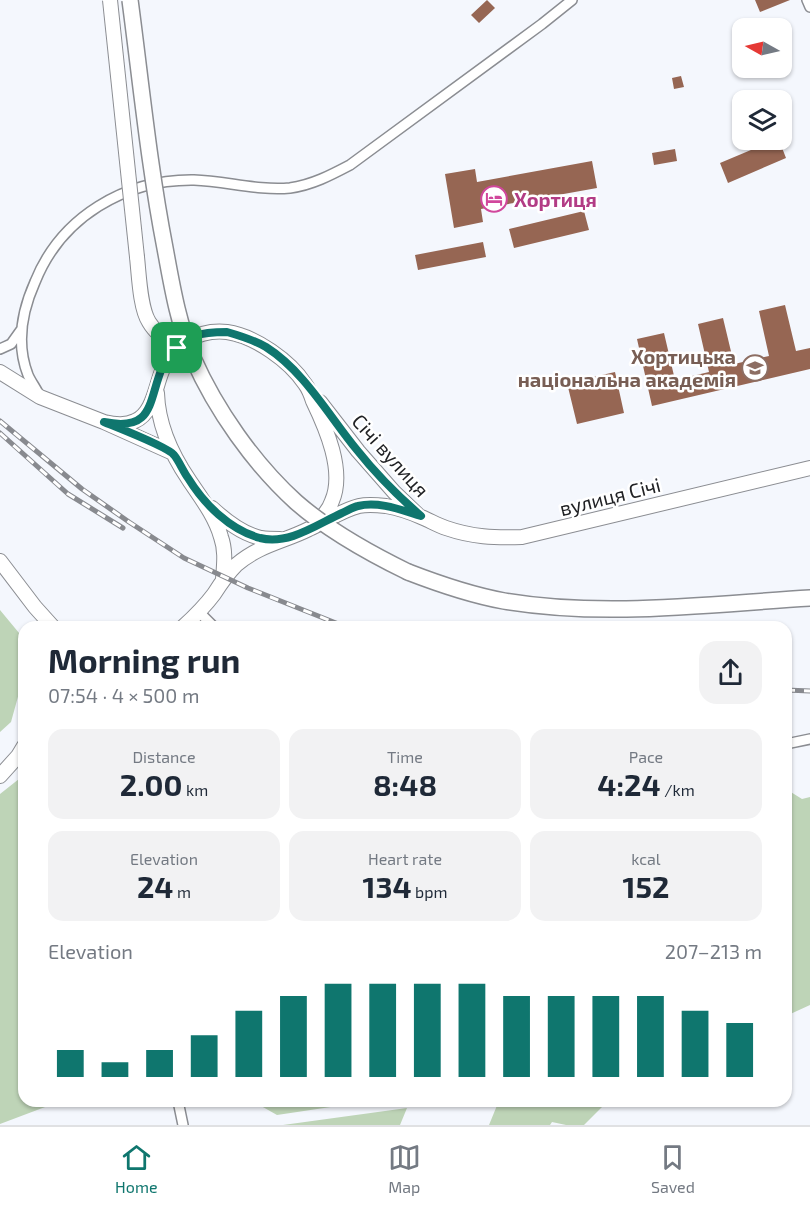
<!DOCTYPE html>
<meta charset="utf-8">
<style>
body{margin:0;font-family:"Exo 2",sans-serif;background:#f2f2f3;color:#1f2937;height:100vh;display:flex;flex-direction:column;font-size:22px;white-space:nowrap}
*{box-sizing:border-box;margin:0}
p{font-size:20px;color:#747a83}
.icon{flex:none;width:33px;height:33px;fill:none;stroke:currentColor;stroke-width:2;stroke-linecap:round;stroke-linejoin:round}
.map{position:relative;flex:1;overflow:hidden}
.drawer{position:absolute;left:18px;top:621px;width:774px;height:486px;display:flex;flex-direction:column;background:#fff;border-radius:18px;box-shadow:0 2px 4px #0004}
.drawer>*{flex:none}
.needle{width:39px;rotate:278deg}
.controls{position:absolute;left:732px;top:18px;display:grid;gap:12px}
.controls a{display:grid;place-items:center;width:60px;height:60px;border-radius:12px;background:#fff;box-shadow:0 2px 4px #0004;font-size:30px}
.pin{position:absolute;display:grid;place-items:center;width:51px;height:51px;color:#fff;margin:-26px;border-radius:12px;box-shadow:0 3px 9px #0006}
.round{display:grid;place-items:center;flex:none;width:63px;height:63px;border-radius:18px;background:#f2f2f3}
.headline{display:flex;align-items:center;justify-content:space-between;height:102px;padding:0 30px}
h1{font-size:33px;font-weight:700;line-height:45px}
.figures{display:grid;grid-template-columns:repeat(3,1fr);gap:9px;height:102px;padding:6px 30px}
.figures div{display:grid;align-content:center;border-radius:15px;background:#f2f2f3;text-align:center}
.figures b{font-size:30px;font-weight:700}
.figures small{font-size:16px;font-weight:400}
.figures p{font-size:16px}
.chart{height:168px;padding:12px 30px}
.chart p{display:flex;justify-content:space-between}
.chart svg{width:100%;height:108px;margin-top:6px;stroke:#0f766e;stroke-width:6}
.tabs{display:flex;justify-content:space-around;align-items:center;height:84px;border-top:2px solid #e0e1e3;background:#fff;font-size:16px;color:#747a83}
.tabs a{display:grid;justify-items:center;gap:3px}
.tabs .active{color:#0f766e}
.map>svg:first-child{display:block}
.green{fill:#bed4b7}
.building{fill:#966653}
.lines{fill:none;stroke-linecap:round;stroke-linejoin:round}
.street-casing{stroke:#8b8d92;stroke-width:12}
.secondary-casing{stroke:#8b8d92;stroke-width:16}
.primary-casing{stroke:#8b8d92;stroke-width:18}
.street{stroke:#fff;stroke-width:9}
.secondary{stroke:#fff;stroke-width:14}
.primary{stroke:#fff;stroke-width:15}
.rail-casing{stroke:#888a8f;stroke-width:5}
.rail{stroke:#fff;stroke-width:3;stroke-dasharray:9;stroke-linecap:butt}
.secondary-bridge-casing{stroke:#8b8d92;stroke-width:16;stroke-linecap:butt}
.primary-bridge-casing{stroke:#8b8d92;stroke-width:18;stroke-linecap:butt}
.secondary-bridge{stroke:#fff;stroke-width:14}
.primary-bridge{stroke:#fff;stroke-width:15}
.route-casing{stroke:#fff;stroke-width:12}
.route{stroke:#0f766e;stroke-width:8}
.labels{text-anchor:middle;dominant-baseline:central;stroke-width:5;stroke-linejoin:round;paint-order:stroke}
.hotel-label{font-size:20px;font-weight:bold;fill:#b23c85;stroke:#fff;text-anchor:start}
.education-label{font-size:20px;font-weight:bold;fill:#785e54;stroke:#fff;text-anchor:end}
.street-label{font-size:20px;fill:#212225;stroke:#fff}
</style>
<div class="map">
<svg width="810" height="1125" viewBox="0 0 810 1125">
<rect width="100%" height="100%" fill="#f4f7fd"/>
<path class="green" d="M0,610L24,639V675L11,722L0,732Z
M24,775V1101H61L0,1124V794Z
M786,789L802,799L810,797V1005L786,1016Z
M252,1101H371L277,1115Z
M509,1101H589L603,1106L584,1125H566L552,1122L550,1125H489L498,1103Z
M407,1108L400,1125H283Z"/>
<path class="building" d="M487,0L495,8L479,23L471,15Z
M755,0H790L760,12Z
M681,76L684,87L674,89L672,78Z
M775,140H779L786,158L728,183L720,163Z
M675,149L677,161L654,165L652,153Z
M592,161L597,188L481,209L483,222L454,228L445,174L475,169L477,182Z
M584,211L589,230L514,248L509,229Z
M483,242L486,257L418,270L415,255Z
M785,305L796,351L810,348V369L652,406L637,339L664,333L675,380L709,372L698,324L723,318L734,364L769,356L759,311Z
M615,372L624,413L577,424L567,383Z"/>
<g class="lines">
<g class="street-casing">
<path id="street" d="M807,0L810,7
M0,349L11,344L21,330
M39,395C36,388 31,382 28,375C16,344 22,311 35,282C61,217 125,179 194,180C226,181 258,191 290,188C312,185 331,175 350,165L542,24L572,0
M199,612L214,627
M786,744L810,739
M178,1101L183,1125"/>
</g>
<g class="secondary-casing">
<path id="secondary" d="M137,257C139,275 140,308 149,322C156,334 166,340 177,347
M0,372L40,397L104,422L173,453
M157,393C158,424 172,455 189,480C201,498 215,516 221,537C226,551 224,565 223,579
M320,402L358,451L394,492L417,514
M104,422C114,424 125,426 135,421C153,413 155,388 162,371C172,344 199,329 227,332C255,336 290,361 305,384C309,389 311,395 313,401C326,428 345,471 332,501C329,510 323,516 316,523
M212,508C226,521 242,534 261,538C267,539 274,539 280,539
M0,561L35,607L53,627
M183,627C194,617 205,606 214,594C221,583 227,574 236,565C259,545 283,542 309,529C325,522 342,510 359,506C368,504 377,505 386,506C397,508 410,512 421,517C429,520 437,525 446,528C472,537 494,538 522,537L810,468
M0,776L18,756L24,746"/>
</g>
<g class="primary-casing">
<path id="primary" d="M408,572C439,584 471,595 504,601C604,618 710,604 810,598"/>
</g>
<use href="#street" class="street"/>
<use href="#secondary" class="secondary"/>
<use href="#primary" class="primary"/>
<g class="rail-casing">
<path id="rail" d="M0,421L82,489L129,522L184,558L248,588L346,627
M0,433L68,494L123,528
M786,690L810,691"/>
</g>
<use href="#rail" class="rail"/>
<g class="secondary-bridge-casing">
<path id="secondary-bridge" d="M110,0L137,257"/>
</g>
<g class="primary-bridge-casing">
<path id="primary-bridge" d="M130,0C141,83 149,166 165,248C172,286 178,323 193,358C216,410 254,464 296,502C329,531 369,553 408,572"/>
</g>
<use href="#secondary-bridge" class="secondary-bridge"/>
<use href="#primary-bridge" class="primary-bridge"/>
</g>
<g class="lines">
<g class="route-casing">
<path id="route" d="M227,332C241,336 254,340 266,347C304,371 329,416 357,450C376,474 398,496 421,516C401,510 379,501 358,506C353,507 347,511 342,513C316,525 289,545 260,538C230,530 204,504 188,478C183,471 179,461 174,455C168,447 116,427 104,422C154,432 148,402 162,368C169,354 181,341 195,336C205,332 217,332 227,332Z"/>
</g>
<use href="#route" class="route"/>
</g>
<defs>
<g id="hotel-ring" transform="scale(1.35)"><circle r="9.5" fill="#fff" stroke="#d1479c" stroke-width="1.5"/><path d="M-6-4.5h1.5V1H6V5H4.5V3h-9V5H-6ZM-4 0a1.8 1.8 0 1 1 3.6 0ZM.5 0V-2.5h3Q6-2.5 6 0Z" fill="#d1479c"/></g>
<g id="school-ring" transform="scale(1.35)"><circle r="9.5" fill="#fff" stroke="#8d6e63" stroke-width="1.5"/><path d="M0-5L7-2L0 1L-7-2ZM-4 1L0 2.5L4 1V4Q0 6-4 4Z" fill="#8d6e63"/></g>
</defs>
<g fill-rule="evenodd">
<use href="#hotel-ring" x="494" y="199"/>
<use href="#school-ring" x="755" y="368"/>
</g>
<g class="labels">
<g class="hotel-label">
<text x="514" y="199">Хортиця</text>
</g>
<g class="education-label">
<text x="736" y="356">Хортицька<tspan x="736" dy="23">національна академія</tspan></text>
</g>
<g class="street-label">
<text transform="translate(391 455) rotate(48)">Січі вулиця</text>
<text transform="translate(610 496) rotate(-14)">вулиця Січі</text>
</g>
</g>
</svg>
<div class="controls">
<a><svg class="needle" viewBox="-14 -14 28 28"><path d="M0-13l5 13h-10z" fill="#e53935"/><path d="M0 13l5-13h-10z" fill="#747a83"/></svg></a>
<a><svg class="icon" aria-label="layers" viewBox="0 0 24 24"><path d="M12 4l9 5-9 5-9-5zM3 14l9 5 9-5"/></svg></a>
</div>
<div class="pin" style="left:177px;top:348px;background:#1e9e55"><svg class="icon" aria-label="arrive" viewBox="0 0 24 24"><path d="M6 21V4h12l-3 4 3 4H6"/></svg></div>
<section class="drawer">
<div class="headline"><div><h1>Morning run</h1><p>07:54 · 4 × 500 m</p></div><a class="round"><svg class="icon" aria-label="share" viewBox="0 0 24 24"><path d="M12 15V3M7 8l5-5 5 5M5 13v7h14v-7"/></svg></a></div>
<div class="figures">
<div><p>Distance</p><b>2.00<small> km</small></b></div>
<div><p>Time</p><b>8:48</b></div>
<div><p>Pace</p><b>4:24<small> /km</small></b></div>
</div>
<div class="figures">
<div><p>Elevation</p><b>24<small> m</small></b></div>
<div><p>Heart rate</p><b>134<small> bpm</small></b></div>
<div><p>kcal</p><b>152</b></div>
</div>
<div class="chart"><p><span>Elevation</span>207–213 m</p>
<svg viewBox="0 0 160 44" preserveAspectRatio="none"><path d="M5 44V33M15 44V38M25 44V33M35 44V27M45 44V17M55 44V11M65 44V6M75 44V6M85 44V6M95 44V6M105 44V11M115 44V11M125 44V11M135 44V11M145 44V17M155 44V22"/></svg>
</div>
</section>
</div>
<nav class="tabs">
<a class="active"><svg class="icon" aria-label="home" viewBox="0 0 24 24"><path d="M3 11l9-7 9 7M6 9v11h12V9"/></svg>Home</a>
<a><svg class="icon" aria-label="map" viewBox="0 0 24 24"><path d="M3 6l6-2 6 2 6-2v14l-6 2-6-2-6 2zM9 4v14M15 6v14"/></svg>Map</a>
<a><svg class="icon" aria-label="saved" viewBox="0 0 24 24"><path d="M7 4h10v16l-5-4-5 4z"/></svg>Saved</a>
</nav>
